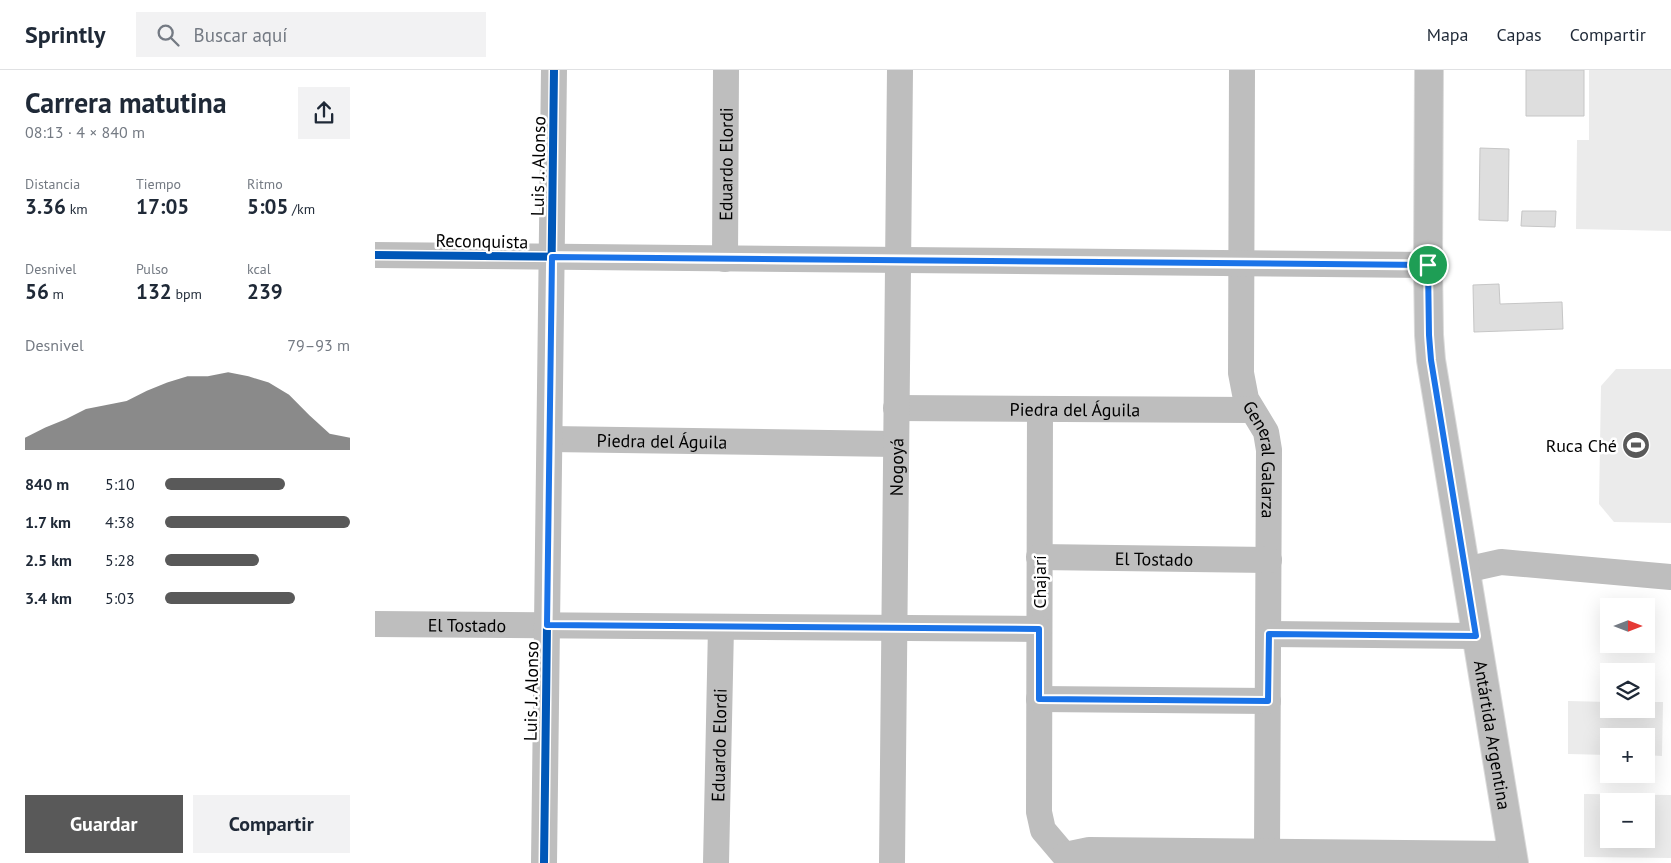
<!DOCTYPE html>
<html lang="es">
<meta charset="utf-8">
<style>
body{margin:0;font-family:"PT Sans",sans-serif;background:#f2f2f3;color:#1f2937;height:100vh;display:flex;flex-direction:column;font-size:19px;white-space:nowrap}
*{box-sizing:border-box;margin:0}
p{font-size:16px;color:#747a83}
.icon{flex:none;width:28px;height:28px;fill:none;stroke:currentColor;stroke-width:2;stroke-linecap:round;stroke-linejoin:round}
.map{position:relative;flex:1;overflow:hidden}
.sheet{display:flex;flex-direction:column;background:#fff;width:375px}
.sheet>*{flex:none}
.needle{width:32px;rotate:90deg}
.fabs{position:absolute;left:1225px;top:528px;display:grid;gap:10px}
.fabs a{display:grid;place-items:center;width:55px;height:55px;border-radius:0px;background:#fff;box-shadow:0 5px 20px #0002;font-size:25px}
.pin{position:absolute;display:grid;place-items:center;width:42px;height:42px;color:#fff;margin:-21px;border:2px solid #fff;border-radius:50%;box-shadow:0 1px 5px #0007}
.round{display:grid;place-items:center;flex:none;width:52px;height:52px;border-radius:0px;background:#f2f2f3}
.head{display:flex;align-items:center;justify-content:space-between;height:85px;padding:0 25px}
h1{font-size:28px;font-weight:700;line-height:38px}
.metrics{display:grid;grid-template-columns:repeat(3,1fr);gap:8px;height:85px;padding:5px 25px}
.metrics div{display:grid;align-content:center}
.metrics b{font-size:21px;font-weight:700}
.metrics small{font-size:14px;font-weight:400}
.metrics p{font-size:14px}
.chart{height:140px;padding:10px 25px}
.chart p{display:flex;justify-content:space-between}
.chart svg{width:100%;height:90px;margin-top:5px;fill:#595959;opacity:.7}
.button{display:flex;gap:10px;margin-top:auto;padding:10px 25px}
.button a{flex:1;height:58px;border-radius:0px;background:#595959;color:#fff;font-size:20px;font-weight:700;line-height:58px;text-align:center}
.button a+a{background:#f2f2f3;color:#1f2937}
ul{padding:0 25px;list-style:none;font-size:16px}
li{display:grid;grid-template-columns:80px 60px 1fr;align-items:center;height:38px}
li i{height:12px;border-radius:6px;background:#595959}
header{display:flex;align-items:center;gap:30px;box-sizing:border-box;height:70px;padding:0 25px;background:#fff;border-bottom:1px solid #e0e1e3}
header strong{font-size:24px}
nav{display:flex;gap:28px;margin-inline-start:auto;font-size:18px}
.search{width:350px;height:45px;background:#f2f2f3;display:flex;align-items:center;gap:12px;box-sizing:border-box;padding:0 18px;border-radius:0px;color:#747a83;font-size:19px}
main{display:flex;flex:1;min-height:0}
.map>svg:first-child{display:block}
.green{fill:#ebebeb;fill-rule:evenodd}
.building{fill:#dedede;stroke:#c6c6c6}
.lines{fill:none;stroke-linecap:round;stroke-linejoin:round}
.major-casing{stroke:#dbdbdb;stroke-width:30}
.minor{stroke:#bebebe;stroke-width:26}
.major{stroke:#bebebe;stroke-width:28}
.cycleway-casing{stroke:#fff;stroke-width:11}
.cycleway{stroke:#0057b8;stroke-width:8}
.route-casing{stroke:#fff;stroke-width:10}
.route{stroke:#1a73e8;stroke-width:6}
.labels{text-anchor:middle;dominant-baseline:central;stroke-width:5;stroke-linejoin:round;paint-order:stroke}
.street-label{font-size:18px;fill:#000;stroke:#fff}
.poi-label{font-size:18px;fill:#000;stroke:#fff;text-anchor:end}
</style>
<header>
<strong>Sprintly</strong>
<div class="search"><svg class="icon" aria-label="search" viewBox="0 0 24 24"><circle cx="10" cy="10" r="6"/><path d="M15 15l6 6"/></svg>Buscar aquí</div>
<nav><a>Mapa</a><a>Capas</a><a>Compartir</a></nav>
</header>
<main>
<section class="sheet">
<div class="head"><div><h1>Carrera matutina</h1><p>08:13 · 4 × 840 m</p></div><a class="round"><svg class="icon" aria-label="share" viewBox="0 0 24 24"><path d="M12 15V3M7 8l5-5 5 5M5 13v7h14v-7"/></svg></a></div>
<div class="metrics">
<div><p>Distancia</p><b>3.36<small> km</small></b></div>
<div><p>Tiempo</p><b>17:05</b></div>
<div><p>Ritmo</p><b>5:05<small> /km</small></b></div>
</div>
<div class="metrics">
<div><p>Desnivel</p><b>56<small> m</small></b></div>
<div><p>Pulso</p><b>132<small> bpm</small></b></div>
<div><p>kcal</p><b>239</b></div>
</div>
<div class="chart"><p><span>Desnivel</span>79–93 m</p>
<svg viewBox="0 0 160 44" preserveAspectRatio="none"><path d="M0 44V38L10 33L20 29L30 24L40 22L50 20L60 15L70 11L80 8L90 8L100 6L110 8L120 11L130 17L140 27L150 36L160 38V44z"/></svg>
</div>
<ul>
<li><b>840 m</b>5:10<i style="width:65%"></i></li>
<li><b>1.7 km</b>4:38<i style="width:100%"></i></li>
<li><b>2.5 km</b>5:28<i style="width:51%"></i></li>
<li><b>3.4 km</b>5:03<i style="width:70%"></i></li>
</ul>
<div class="button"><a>Guardar</a><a>Compartir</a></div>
</section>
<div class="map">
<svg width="1296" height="793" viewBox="0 0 1296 793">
<rect width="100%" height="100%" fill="#fff"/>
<path class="green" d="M1214,0H1296V161L1201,159L1202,70H1214Z
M1241,299H1296V453L1239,452L1224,434L1226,316Z
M1193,631L1234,632V639H1271V632H1288L1287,686L1271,685V666H1234V685L1193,684Z
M1209,724L1296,725V788L1209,787ZM1234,731H1271V769H1234Z"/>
<path class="building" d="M1151,0H1209V46H1151Z
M1105,78L1134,79L1133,151L1104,150Z
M1147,141H1181L1180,157L1146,156Z
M1124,214L1125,234L1187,232L1188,259L1099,262L1098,215Z"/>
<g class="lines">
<g class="major-casing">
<g id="major">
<path id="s9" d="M1054,0L1053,195L1054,265L1056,290L1139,793"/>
</g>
</g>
<g class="minor">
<path id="s1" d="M867,0L866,303L871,329L891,362L894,380L892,782"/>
<path d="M0,185L1053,195"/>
<path id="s2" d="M350,189L351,0"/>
<path id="s3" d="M521,338L877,340"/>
<path d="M665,339L664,742L668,760L696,793"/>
<path id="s4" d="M175,369L521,374"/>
<path id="s5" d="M664,487L894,490"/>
<path d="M1090,500L1126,492L1296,507"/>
<path id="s6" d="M0,554L664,559"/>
<path d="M894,564L1101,566"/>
<path d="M664,629L893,631"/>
<path d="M690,785L714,780L1138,784"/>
<path d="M169,793L179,0"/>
<path id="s7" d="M341,793L346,557"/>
<path id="s8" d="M517,793L525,0"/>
</g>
<use href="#major" class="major"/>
<g class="cycleway-casing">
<path id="cycleway" d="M0,185L1053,195
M169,793L179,0"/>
</g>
<use href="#cycleway" class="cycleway"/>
</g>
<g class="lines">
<g class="route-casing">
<path id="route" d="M177,187L1053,195L1054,265L1056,290L1101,566L894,564L893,631L664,629V559L172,555Z"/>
</g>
<use href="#route" class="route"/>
</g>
<defs>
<g id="stadium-disc" transform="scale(1.4375)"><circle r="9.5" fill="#595959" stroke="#fff"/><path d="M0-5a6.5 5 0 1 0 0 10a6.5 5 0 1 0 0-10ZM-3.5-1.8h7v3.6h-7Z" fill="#fff"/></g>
</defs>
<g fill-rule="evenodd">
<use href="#stadium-disc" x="1261" y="375"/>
</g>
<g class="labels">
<g class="street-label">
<text stroke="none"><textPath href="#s2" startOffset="95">Eduardo Elordi</textPath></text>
<text transform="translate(163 96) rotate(-89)">Luis J. Alonso</text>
<text transform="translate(107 171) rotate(1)">Reconquista</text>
<text stroke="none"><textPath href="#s3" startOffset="179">Piedra del Águila</textPath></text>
<text stroke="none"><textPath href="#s4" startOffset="112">Piedra del Águila</textPath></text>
<text stroke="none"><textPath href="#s1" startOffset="394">General Galarza</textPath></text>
<text stroke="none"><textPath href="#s8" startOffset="396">Nogoyá</textPath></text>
<text stroke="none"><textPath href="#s5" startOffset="115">El Tostado</textPath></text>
<text transform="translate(664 512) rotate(-90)">Chajarí</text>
<text stroke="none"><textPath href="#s6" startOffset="92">El Tostado</textPath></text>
<text transform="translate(156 621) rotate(-89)">Luis J. Alonso</text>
<text stroke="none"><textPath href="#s9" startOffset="670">Antártida Argentina</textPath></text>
<text stroke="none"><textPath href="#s7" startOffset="118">Eduardo Elordi</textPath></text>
</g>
<g class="poi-label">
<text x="1242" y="375">Ruca Ché</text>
</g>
</g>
</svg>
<div class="fabs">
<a><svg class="needle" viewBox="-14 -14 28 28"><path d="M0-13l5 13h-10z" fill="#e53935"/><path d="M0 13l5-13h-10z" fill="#747a83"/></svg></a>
<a><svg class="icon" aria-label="layers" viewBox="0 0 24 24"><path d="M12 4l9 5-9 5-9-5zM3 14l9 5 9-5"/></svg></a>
<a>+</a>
<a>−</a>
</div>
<div class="pin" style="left:1053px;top:195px;background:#1e9e55"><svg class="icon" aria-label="arrive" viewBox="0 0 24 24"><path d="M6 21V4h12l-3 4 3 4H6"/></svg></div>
</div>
</main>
